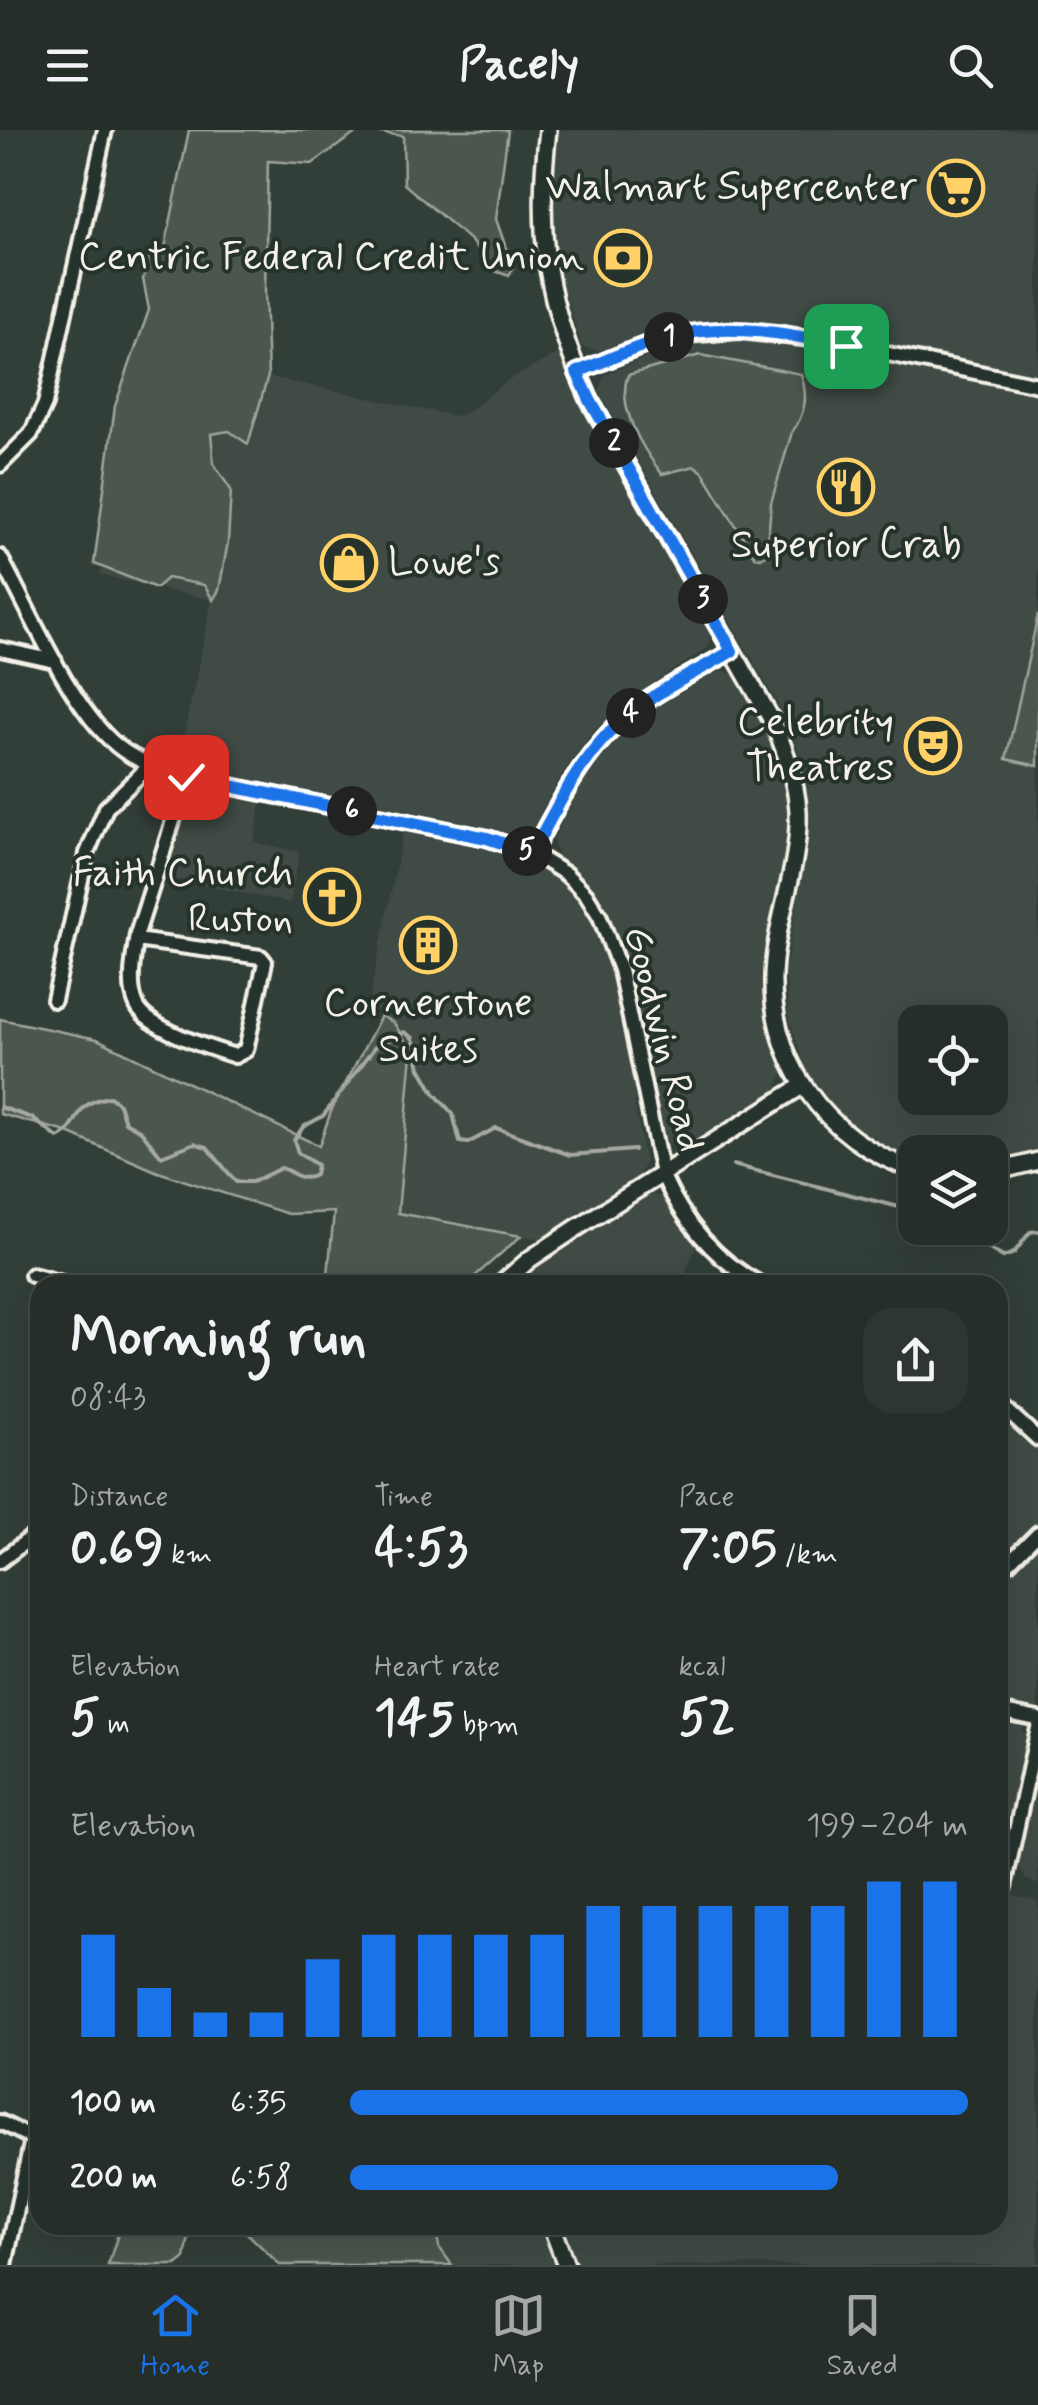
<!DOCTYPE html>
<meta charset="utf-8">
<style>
body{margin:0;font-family:Mynerve,sans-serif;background:#2e3632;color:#f1f3f6;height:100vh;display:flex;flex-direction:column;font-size:38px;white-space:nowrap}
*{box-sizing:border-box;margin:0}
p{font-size:32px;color:#a4a8a8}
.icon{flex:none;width:55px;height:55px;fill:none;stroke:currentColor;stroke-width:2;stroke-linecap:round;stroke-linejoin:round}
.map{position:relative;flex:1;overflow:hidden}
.drawer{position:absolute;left:30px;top:1145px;width:978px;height:960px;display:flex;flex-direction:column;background:#262e2a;border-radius:30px;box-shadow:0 10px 40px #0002,0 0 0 2px #424a47}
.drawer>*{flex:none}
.controls{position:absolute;left:898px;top:875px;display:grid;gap:20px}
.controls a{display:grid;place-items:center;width:110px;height:110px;border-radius:20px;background:#262e2a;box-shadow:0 10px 40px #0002,0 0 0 2px #424a47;font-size:50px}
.pin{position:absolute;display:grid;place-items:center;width:85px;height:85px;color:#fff;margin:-42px;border-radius:20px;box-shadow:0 5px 15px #0006}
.km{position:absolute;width:50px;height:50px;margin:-25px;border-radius:50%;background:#222;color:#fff;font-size:28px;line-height:50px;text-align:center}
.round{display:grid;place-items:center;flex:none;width:105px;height:105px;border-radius:30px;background:#2e3632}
.overview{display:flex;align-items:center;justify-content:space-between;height:170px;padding:0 40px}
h1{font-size:55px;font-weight:700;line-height:75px}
.metrics{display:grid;grid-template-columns:repeat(3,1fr);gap:15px;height:170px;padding:10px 40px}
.metrics div{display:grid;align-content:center}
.metrics b{font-size:50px;font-weight:700}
.metrics small{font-size:28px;font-weight:400}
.metrics p{font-size:28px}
.chart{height:280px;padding:20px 40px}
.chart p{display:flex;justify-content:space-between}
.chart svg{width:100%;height:180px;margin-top:10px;stroke:#1a73e8;stroke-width:6}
ul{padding:0 40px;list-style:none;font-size:32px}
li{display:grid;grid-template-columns:160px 120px 1fr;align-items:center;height:75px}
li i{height:25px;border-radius:12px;background:#1a73e8}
header{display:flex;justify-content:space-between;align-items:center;height:130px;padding:0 40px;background:#262e2a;font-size:45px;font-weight:700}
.tabs{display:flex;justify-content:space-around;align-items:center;height:140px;border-top:2px solid #424a47;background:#262e2a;font-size:28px;color:#a4a8a8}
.tabs a{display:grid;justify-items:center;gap:5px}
.tabs .current{color:#1a73e8}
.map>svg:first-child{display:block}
.built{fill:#404b44;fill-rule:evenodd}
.green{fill:#4c564f;stroke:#a0a49c;stroke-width:2.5}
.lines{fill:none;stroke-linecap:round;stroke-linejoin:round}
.stream{stroke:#a6a9a1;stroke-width:4}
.minor-casing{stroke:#f4f1e8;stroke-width:20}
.tertiary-casing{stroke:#f4f1e8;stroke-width:22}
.minor{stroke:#26332d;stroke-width:12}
.tertiary{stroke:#26332d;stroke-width:15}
.route-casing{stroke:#fff;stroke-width:20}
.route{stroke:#1a73e8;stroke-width:12}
.labels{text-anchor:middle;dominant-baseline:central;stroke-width:8;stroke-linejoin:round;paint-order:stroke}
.poi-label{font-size:40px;fill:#f4f1e8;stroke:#26332d;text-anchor:end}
.street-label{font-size:40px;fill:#f4f1e8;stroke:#26332d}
</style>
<header><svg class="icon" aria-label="menu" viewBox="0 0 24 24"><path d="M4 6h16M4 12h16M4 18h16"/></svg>Pacely<svg class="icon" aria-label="search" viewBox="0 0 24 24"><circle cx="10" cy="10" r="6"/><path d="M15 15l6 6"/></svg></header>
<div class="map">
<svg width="1038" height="2135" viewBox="0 0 1038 2135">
<rect width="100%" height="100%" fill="#323e38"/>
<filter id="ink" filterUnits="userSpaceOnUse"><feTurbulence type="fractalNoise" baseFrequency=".01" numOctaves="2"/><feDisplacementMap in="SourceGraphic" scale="20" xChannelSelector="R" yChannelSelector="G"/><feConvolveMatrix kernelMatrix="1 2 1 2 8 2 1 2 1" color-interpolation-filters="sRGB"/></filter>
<g filter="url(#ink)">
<path class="built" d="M559,0H1038V1021L990,1031V1022H915V1028L899,1022L874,1010L845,989L823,966L805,936L789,888L785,841L808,710V659L798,619L780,578L599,262L604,245L653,224L695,214L754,211L759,190L711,189L655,200L599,221L582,217L562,154L553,92V53ZM915,892H990V968H915Z
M145,221L454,286L466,283L507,251L559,223L577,268L710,500L709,517L644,559L593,601L564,641L532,700L524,705L431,691L177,638L212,470L100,445Z
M721,540L735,545L760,587L776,622L784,650L787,687L785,717L763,842L766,889L783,944L776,959L690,1012L675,1015L667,1012L661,1004L617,805L592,761L558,726L553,710L579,658L609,618L647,582Z
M197,659L262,670L254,712L300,722L290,773L160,746L186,668Z
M404,698L493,717L541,736L571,758L584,774L608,821L630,915L635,975L645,1033L639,1045L541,1109L398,1083L412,922L394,893L381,886L369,872Z
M648,1065L658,1066L669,1072L697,1113L681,1155H512L555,1123Z
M998,1279L1038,1315V1393L998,1433Z
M1038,1416V1579L998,1570V1454Z
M998,1591L1022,1597L1028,1609L998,1754Z
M1038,1634V1755L1026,1749L1018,1735Z
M998,1762L1038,1771V2135H575L560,2095H998Z
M435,2095H545L561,2135H452L439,2117Z"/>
<path class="green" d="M189,0H508L496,89L513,138L509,146L492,140L471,111L404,54L403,6L360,0L312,34L268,31L265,160L268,246L248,314L229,301L211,304L214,334L231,360L228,412L219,460L213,470L204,455L167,448L156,458L94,434L115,276L149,180L143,149L150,121L165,118Z
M700,225L801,244C808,266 806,283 792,302L771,373L767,424L761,428L755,427L703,342L695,336L662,344C643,320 616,276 628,245Z
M1038,485V636L1006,629Z
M381,886L394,893L412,922L398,1083L521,1106L465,1155H327L334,1082L288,1084L158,1042L63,1001L0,984V889L97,909L319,1016L331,981Z
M121,2095H191L185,2128L176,2135H108Z
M249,2095H435L439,2117L452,2135H280L247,2103Z"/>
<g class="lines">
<path class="stream" d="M0,977L32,988L58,1008C83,997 69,973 110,967L119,974L125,992L141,1001L161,1026L195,1013L200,1015L207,1017L236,1052H252L281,1038C294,1042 302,1053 315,1045L317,1035L298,1023L294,1010L303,997L323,986L375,917L404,902L413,908L420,938L434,963L453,984L460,1012L468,1013L496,998L570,1025L634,1020
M733,1035L915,1081
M969,1098L981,1114L1003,1127L1014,1123L1030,1102L1038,1101"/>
<g class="minor-casing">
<path id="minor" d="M577,242L670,206L740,201L821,210L1038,255
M0,335L31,304L45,274L105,0
M0,427C31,482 73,586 124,621C148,637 176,644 204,651L487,708L532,723L566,744L586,764L600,787L620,840L662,1044C683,1091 716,1131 762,1155
M0,519L55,531
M532,723C561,669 588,615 637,577C666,556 701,539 732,521
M136,810L261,827L265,832L246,920L235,926C210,918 148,899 137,876C127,855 134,826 137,804L187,647
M54,870L87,723L106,678L150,635
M32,1145L69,1155
M998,1272L1038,1309
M0,1431L29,1409L40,1405
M998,1443L1038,1403
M998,1581L1038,1589
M1004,1757L1038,1598
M0,1992L32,2008
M5,2135L40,1972"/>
</g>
<g class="tertiary-casing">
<path id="tertiary" d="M548,0C535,104 547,175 590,271L774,594C786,623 796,650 798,681C800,733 779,780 774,831C764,927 825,1011 915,1040
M990,1043L1038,1031
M500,1155L530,1129L578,1097L802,956
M551,2095L566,2135"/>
</g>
<use href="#minor" class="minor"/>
<use href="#tertiary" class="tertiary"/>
</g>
</g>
<g class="lines" filter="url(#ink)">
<g class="route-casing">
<path id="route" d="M186,647L487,708L532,723C561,669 588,612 640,576C668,555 702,539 732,521L590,270L577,242C608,230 641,214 673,206C729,192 791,204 846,216"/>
</g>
<use href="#route" class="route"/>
</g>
<defs>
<g id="supermarket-ring" transform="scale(2.875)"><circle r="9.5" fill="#26332d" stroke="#ffd166" stroke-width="1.5"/><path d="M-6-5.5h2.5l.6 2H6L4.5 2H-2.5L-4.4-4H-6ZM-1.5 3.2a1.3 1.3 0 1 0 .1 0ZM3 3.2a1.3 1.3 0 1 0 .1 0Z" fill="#ffd166"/></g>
<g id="bank-ring" transform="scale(2.875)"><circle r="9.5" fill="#26332d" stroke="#ffd166" stroke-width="1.5"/><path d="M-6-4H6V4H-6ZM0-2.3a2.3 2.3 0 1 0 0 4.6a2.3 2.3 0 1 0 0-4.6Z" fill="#ffd166"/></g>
<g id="restaurant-ring" transform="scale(2.875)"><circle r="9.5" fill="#26332d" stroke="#ffd166" stroke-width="1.5"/><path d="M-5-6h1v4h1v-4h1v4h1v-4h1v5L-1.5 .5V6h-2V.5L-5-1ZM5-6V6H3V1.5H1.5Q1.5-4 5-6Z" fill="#ffd166"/></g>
<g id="shop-ring" transform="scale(2.875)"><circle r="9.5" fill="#26332d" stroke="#ffd166" stroke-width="1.5"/><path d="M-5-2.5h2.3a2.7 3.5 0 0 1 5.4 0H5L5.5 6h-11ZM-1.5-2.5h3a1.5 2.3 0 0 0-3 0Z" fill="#ffd166"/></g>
<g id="theatre-ring" transform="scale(2.875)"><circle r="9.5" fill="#26332d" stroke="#ffd166" stroke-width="1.5"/><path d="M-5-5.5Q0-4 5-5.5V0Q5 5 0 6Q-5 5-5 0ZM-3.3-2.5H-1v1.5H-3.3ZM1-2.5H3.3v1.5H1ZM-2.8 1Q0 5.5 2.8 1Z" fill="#ffd166"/></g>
<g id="church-ring" transform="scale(2.875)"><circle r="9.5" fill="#26332d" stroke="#ffd166" stroke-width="1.5"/><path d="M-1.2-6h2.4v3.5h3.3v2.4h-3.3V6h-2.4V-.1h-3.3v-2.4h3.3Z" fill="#ffd166"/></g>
<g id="building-ring" transform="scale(2.875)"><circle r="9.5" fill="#26332d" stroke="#ffd166" stroke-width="1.5"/><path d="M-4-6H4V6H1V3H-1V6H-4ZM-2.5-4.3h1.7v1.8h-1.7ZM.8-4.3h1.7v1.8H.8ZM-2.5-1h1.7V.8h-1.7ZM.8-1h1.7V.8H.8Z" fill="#ffd166"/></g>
</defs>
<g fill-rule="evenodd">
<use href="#supermarket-ring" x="956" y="58"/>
<use href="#bank-ring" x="623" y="128"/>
<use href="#restaurant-ring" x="846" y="357"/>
<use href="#shop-ring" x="349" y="433"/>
<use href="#theatre-ring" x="933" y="616"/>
<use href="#church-ring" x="332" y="767"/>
<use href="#building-ring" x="428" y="815"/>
</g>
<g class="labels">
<g class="poi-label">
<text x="917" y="58">Walmart Supercenter</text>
<text x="584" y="128">Centric Federal Credit Union</text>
<text x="846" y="416" text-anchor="middle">Superior Crab</text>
<text x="388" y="433" text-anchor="start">Lowe's</text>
<text x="894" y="593">Celebrity<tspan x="894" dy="46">Theatres</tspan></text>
<text x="293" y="744">Faith Church<tspan x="293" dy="46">Ruston</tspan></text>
<text x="428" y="874" text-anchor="middle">Cornerstone<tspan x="428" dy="46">Suites</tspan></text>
</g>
<g class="street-label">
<text transform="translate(663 909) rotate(76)">Goodwin Road</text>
</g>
</g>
</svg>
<div class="controls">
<a><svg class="icon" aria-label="locate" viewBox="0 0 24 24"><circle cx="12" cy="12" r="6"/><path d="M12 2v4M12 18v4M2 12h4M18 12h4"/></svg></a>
<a><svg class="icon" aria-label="layers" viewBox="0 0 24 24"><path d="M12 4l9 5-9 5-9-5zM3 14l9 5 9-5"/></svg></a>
</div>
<div class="pin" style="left:846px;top:216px;background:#1e9e55"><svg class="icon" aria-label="arrive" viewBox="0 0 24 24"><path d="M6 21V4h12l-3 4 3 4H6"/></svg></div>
<div class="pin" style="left:186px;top:647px;background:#d93025"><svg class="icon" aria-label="check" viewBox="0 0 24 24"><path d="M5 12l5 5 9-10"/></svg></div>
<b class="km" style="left:669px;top:207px">1</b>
<b class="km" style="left:614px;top:313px">2</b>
<b class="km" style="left:703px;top:469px">3</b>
<b class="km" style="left:631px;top:583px">4</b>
<b class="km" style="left:527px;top:721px">5</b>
<b class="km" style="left:352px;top:681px">6</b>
<section class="drawer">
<div class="overview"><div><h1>Morning run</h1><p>08:43</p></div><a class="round"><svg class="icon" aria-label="share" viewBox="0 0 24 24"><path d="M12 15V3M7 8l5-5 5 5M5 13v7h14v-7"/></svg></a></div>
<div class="metrics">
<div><p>Distance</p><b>0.69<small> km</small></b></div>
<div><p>Time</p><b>4:53</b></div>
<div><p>Pace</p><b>7:05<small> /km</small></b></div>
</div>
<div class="metrics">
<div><p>Elevation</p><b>5<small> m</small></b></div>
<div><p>Heart rate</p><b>145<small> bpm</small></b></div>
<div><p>kcal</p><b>52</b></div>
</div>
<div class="chart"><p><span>Elevation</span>199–204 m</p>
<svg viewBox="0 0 160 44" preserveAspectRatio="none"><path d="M5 44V19M15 44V32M25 44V38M35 44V38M45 44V25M55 44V19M65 44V19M75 44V19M85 44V19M95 44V12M105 44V12M115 44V12M125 44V12M135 44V12M145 44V6M155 44V6"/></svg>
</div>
<ul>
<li><b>100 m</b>6:35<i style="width:100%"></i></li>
<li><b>200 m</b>6:58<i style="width:79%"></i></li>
</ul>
</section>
</div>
<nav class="tabs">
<a class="current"><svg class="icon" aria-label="home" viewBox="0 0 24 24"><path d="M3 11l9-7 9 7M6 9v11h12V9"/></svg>Home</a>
<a><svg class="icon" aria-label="map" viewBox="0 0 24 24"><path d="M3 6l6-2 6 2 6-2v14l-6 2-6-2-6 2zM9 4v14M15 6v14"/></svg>Map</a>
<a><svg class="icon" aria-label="saved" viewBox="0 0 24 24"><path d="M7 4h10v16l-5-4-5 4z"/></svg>Saved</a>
</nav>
